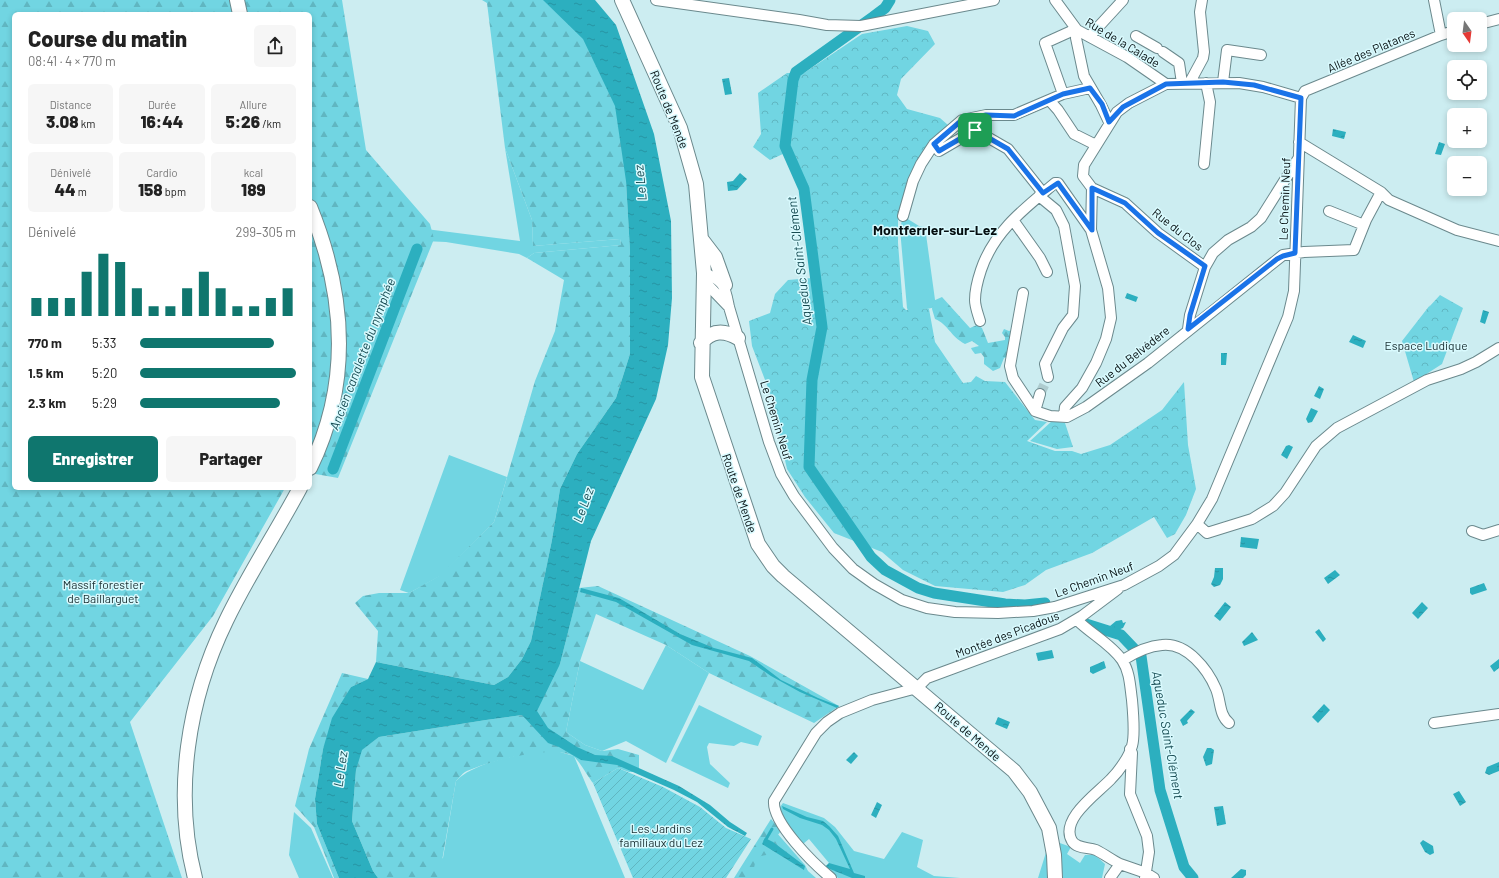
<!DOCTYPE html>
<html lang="fr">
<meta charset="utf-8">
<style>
body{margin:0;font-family:Barlow,sans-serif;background:#f6f6f6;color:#222;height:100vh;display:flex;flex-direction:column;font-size:15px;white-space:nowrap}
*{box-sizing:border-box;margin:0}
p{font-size:13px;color:#767676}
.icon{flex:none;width:22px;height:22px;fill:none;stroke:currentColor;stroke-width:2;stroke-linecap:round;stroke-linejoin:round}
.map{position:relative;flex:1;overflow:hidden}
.details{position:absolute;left:12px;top:12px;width:300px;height:478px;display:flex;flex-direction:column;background:#fff;border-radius:6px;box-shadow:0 2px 6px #0003}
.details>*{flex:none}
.needle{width:26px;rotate:166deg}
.fabs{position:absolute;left:1447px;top:12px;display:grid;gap:8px}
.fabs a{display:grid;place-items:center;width:40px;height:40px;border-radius:6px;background:#fff;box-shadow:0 2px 6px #0003;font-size:20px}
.pin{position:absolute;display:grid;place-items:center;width:34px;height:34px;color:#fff;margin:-17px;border-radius:8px;box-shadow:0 2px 6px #0006}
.round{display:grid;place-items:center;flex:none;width:42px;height:42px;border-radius:6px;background:#f6f6f6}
.overview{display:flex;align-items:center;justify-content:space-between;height:68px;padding:0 16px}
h1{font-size:22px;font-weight:800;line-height:30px}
.stats{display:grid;grid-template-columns:repeat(3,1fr);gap:6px;height:68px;padding:4px 16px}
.stats div{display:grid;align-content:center;border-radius:6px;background:#f6f6f6;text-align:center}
.stats b{font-size:17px;font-weight:800}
.stats small{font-size:11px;font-weight:400}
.stats p{font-size:11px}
.chart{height:112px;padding:8px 16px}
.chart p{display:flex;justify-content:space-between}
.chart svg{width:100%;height:72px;margin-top:4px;stroke:#0f766e;stroke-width:6}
.primary-button{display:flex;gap:8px;margin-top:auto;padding:8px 16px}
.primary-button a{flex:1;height:46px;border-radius:6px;background:#0f766e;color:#fff;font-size:16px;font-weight:800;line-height:46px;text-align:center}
.primary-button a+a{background:#f6f6f6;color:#222}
ul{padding:0 16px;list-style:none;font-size:13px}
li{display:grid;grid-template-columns:64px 48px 1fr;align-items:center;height:30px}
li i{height:10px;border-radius:5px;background:#0f766e}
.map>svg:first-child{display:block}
.grass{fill:#71d5e2}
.forest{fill:url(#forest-firs)}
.park{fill:url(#park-crowns)}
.garden{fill:url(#garden-furrows)}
.water{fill:url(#water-ripples)}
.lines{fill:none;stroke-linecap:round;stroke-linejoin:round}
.stream{stroke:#2cafbf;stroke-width:3}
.canal{stroke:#2cafbf;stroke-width:11}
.street-tunnel{stroke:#aecccf;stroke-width:10;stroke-dasharray:10 5;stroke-linecap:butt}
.street-casing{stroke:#6b898d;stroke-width:12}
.secondary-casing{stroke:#6b898d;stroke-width:16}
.street{stroke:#fff;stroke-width:10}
.secondary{stroke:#fff;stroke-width:14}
.route-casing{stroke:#fff;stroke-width:8}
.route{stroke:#1a73e8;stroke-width:5}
.labels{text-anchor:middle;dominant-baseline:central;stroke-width:3;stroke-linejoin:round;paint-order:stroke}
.street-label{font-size:12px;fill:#040e10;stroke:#d9fafe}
.park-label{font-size:12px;fill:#192e31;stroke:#d9fafe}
.water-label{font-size:13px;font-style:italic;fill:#164b52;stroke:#d9fafe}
.quarter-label{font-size:14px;font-weight:bold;fill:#040e10;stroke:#d9fafe}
</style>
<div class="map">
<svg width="1499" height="878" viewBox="0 0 1499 878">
<defs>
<pattern id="forest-firs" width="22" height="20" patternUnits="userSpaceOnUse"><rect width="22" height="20" fill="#71d5e2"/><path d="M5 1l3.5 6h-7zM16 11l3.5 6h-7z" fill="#60b6c1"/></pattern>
<pattern id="park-crowns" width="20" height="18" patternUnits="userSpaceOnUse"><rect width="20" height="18" fill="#71d5e2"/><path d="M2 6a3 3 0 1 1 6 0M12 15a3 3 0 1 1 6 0" fill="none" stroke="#60b6c1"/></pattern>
<pattern id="garden-furrows" width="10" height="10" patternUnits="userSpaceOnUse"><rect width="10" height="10" fill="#71d5e2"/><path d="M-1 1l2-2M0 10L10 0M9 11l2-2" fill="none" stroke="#60b6c1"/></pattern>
<pattern id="water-ripples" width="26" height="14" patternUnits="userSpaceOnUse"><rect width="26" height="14" fill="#2cafbf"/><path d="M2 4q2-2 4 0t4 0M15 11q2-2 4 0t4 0" fill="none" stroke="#2695a3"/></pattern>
</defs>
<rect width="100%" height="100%" fill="#ccedf1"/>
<path class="grass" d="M505,148L532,220L533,246L620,239L621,245L534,253L527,258L519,254L446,242L423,241L426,229L520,241Z
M903,216L919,226L925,227L936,307L909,313L907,308L900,229Z
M449,455L507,477L494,522L440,576L409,593L400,590Z
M666,645L709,673L666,763L626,741L602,751L585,745L566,732L580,661L643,690Z
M699,705L762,736L758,746L741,742L734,746L709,743L707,747L710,764L730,783L728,788L671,761Z
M553,750L574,756L625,878H396L443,858L456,781C475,761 526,753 553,750Z
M783,803L824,818L835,827L854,851L884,859L902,832L923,840L917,867L934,876L960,878H838L825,867L829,863L809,839L803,844L777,811Z
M294,812L311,828L333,878H299L289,855Z
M776,832L805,865L808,871L816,878H736Z
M1057,842L1071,847L1067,854L1080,863L1085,855H1095L1105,864L1102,878H1063Z
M1048,846L1050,878H1038Z"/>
<path class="forest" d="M0,0H342L366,150L430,224L434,239L338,478L310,473V14H14V488H285L213,616L130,722L182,878H0Z
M482,0H564L599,45L627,144L626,181L630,251V354L616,398L577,454L560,489L552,540L531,641L522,659L508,677L494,685L376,662L378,631L355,603L363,596L379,593H409L439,576L494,522L535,381L555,331L564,280L527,258L534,253L621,245L620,239L533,246L532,220L505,148L487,3Z
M942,297L970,328L977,325L982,328L988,343L1005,340V337L1002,333L1004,329L1009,331L1015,329L1008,357L1004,358L1000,368L993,371L984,364V357L981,353L975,354L972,350L971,348L979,346L972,341L965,344C950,336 948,324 935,319L932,309L933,301Z
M598,586L750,656L839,706L814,723L709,673L666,645L596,614L580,661L566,732L585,745L602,751L618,749L639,755V772H629L618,768L593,783C588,777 579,760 573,756C553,744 485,762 465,772C462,774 459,778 456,781L439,878H378L373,871L352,821L356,770L360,751L379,737L486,720L522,715L560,664L579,588Z
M342,673L368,679L351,687L323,749L315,799L317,824L339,878H334L314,827L295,806L309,749Z
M771,819L781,831L777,836L792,854L787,859L772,854L761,856L755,863L752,878H734Z"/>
<path class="park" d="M907,26L928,31L935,44L901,79L897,95L907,109L940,118L948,125L931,142L898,216V243L903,307L906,310L929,309L935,342L963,383L971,382L976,376L985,381L1005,382L1035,420L1047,422L1027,441L1055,451H1072L1081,454L1110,445L1162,410L1184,382L1188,445L1196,489L1186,515L1175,534L1167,538L1154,517L1092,553L1046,570L1025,585L1003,592L935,586L903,570L882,552L834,533L805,497L787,469L770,393L752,346L749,321L770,313L775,294L788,280L812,278L801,187L785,153L770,160L753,147L761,134L758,93L787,73H804L862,34Z
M1440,295L1463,308L1442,364L1414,382L1402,341L1430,305L1429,307Z
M1052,421L1065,423L1073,447L1057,449L1030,441Z"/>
<path class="garden" d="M618,768L663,787L700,807L726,828L751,839L726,878H633L593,783Z"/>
<path class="water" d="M543,0H595L616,25L654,134L671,221L672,298L668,345L656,399L591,541L560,664L537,711L548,728L577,747L595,755L612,756L679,786L710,805L730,822L747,833L745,836L728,827L697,802L674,790L617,765L581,760L559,747L548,743L522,715L486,720L379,737L362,750L356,770L352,821L373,871L378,878H339L317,824L315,799L323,749L332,718L351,687L368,679L376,662L494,685L508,677L522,659L531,641L552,540L560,489L577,454L616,398L630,354V251L626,181L615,106L583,39Z
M729,78L732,94L725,95L722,79Z
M1333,129L1346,132L1344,139L1332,136Z
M1439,142L1445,144L1441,155L1435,154Z
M740,173L747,179L737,190L728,191L727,182L733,181Z
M1127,293L1138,297L1136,302L1125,298Z
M1483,310L1489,312L1485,324L1480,322Z
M1353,335L1366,341L1363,348L1349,342Z
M1221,353H1227L1226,365H1221Z
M1319,386L1324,389L1320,399L1314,396Z
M1311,408L1318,411L1312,422L1308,423L1306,419Z
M1289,445L1293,447L1287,459L1281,455L1286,446Z
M1241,537L1259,539L1257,549L1240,547Z
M1215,568H1223V579L1220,585L1214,587L1211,584L1214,577Z
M1335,570L1340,575L1328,584L1324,578Z
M1484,583L1487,590L1472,595L1470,593V588Z
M581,588L619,598L680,634L714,648L752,658L781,680L818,698L839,706L837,708L800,692L771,676L749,661L692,645L616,602L580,592Z
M1225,602L1231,607L1220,621L1214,616Z
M1422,602L1428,608L1418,619L1412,613Z
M1122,620L1123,623L1126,622L1123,628L1118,630L1110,626L1116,621Z
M1319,629L1326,639L1323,642L1315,632Z
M1252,632L1258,640L1244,646L1242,642Z
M1052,650L1054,658L1038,661L1036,653Z
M1499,659V668L1494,672L1490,666Z
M1104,661L1106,668L1093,674L1090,672V667Z
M1324,704L1330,710L1318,723L1312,717Z
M1191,709L1195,712L1187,721L1188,723L1183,726L1180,720Z
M998,717L1010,722L1007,729L995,724Z
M1207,748H1211L1214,750L1212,764L1206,766L1203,757Z
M854,752L858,756L851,764L846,760Z
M1499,762V771L1489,775L1485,773L1487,767Z
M1459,791L1466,802L1460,806L1453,794Z
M877,802L882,805L876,818L871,815Z
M782,806L807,817L823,821L829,826L838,836L854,873L865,876V878H852L825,867L829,863L850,869L836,839L829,830L822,825L800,818L783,809Z
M1223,806L1226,824L1217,826L1214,807Z
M765,838L773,842L805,866L804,870L762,844Z
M1423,840L1433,846L1434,853L1430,855L1425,852L1420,843Z
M1241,869L1246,870V875L1243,878H1231Z"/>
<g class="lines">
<path class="stream" d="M765,841L772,829"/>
<path class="canal" d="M890,0L885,8L873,17L796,72L793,80L785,146L804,189L822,327L812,380L809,467L871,557L885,570L918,588L934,593L1005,604L1025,605L1045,603
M333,469L417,249
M1086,624L1121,635L1141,656L1160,790L1184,867L1193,878"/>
<path class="street-tunnel" d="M1040,394L1048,377"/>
<g class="street-casing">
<path id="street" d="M656,0L799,20L827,25L861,26L994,0
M1055,0L1077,30L1127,57L1166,84
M1434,0L1441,35
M1480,24L1499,19
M1077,30L1076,38L1084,76L1101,105L1109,122
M1090,36L1123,0
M1136,36L1157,48
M1163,52L1179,63L1182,83
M1190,82L1203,58L1204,52L1200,12L1202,0
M1223,82L1227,50L1261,55
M1063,94L1045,43L1076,29
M1301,98L1305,91L1441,35L1454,31
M1050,101L1058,110L1074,134L1096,145
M1299,142L1381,192L1389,200L1457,230L1499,241
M934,144L939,151L975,130L1008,149L1043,193
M1204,164L1210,102L1206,83
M1039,196L1056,210L1064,226L1075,286L1073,315L1063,328L1045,364L1048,377
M1329,211L1364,225
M903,216L913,181L921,164L934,144L962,120L986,115H1014L1063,94L1090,88
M1013,220L1040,258L1047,272
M1205,267L1158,233L1125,203L1092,188L1083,176L1084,165L1117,112L1129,103L1166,84L1239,83L1263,87L1301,98
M704,273C725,281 725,287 729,307L769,442L781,474L794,496L833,548L853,569L874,584L902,600L927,608L955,612L998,613L1033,611L1055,607L1124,585L1159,566L1174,555L1197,524L1212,499L1288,317L1294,291L1301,98
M704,281L729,307
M1023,293L1010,366L1013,378L1035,411
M980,321C978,314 975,307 975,300C975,290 978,279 981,270C994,231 1025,208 1055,183H1058L1091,230
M1188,329L1190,315L1205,267L1213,253L1228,240L1251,227L1261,218L1298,159
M1035,411L1050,416L1067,417L1086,407L1148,363L1283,255L1304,252L1354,250L1366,220L1381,192
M1035,411L1040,394
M1064,416L1065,407L1082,388L1096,363L1106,339L1111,318L1108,288L1091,230L1092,188
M1197,524L1207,533L1252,519L1273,506L1285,493L1316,446L1337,428L1427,380L1461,369L1476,362L1499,348
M1472,531L1483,535L1499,530
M1077,620C1091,634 1111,644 1122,660C1130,672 1130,686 1132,700C1133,711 1135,736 1132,746C1129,757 1119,771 1111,779C1099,792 1059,819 1072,841C1077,849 1088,847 1096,850C1104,854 1112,860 1120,864
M1123,660C1134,653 1148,646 1162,645C1187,642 1208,670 1216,689C1221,701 1219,715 1229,723
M1434,723L1499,714
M1130,749L1132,753L1130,794L1147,836L1149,852L1145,878
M831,878C814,864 772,823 774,801L816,733L827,722L840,713L872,700L917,688L927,678L1060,629L1082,616L1118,589
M1110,878L1120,864L1146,873L1154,878"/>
</g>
<g class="secondary-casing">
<path id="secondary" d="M237,0L240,14
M622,0L680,128L696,184L704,273L702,377L758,544L773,566L783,576L1014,771L1030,792L1049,828L1054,855L1055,878
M310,207C345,293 352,382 310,468
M702,240L715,257L725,285
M701,343C712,330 724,330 738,338
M195,878C173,793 188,699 226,621C248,575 276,533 300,488"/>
</g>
<use href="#street" class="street"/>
<use href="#secondary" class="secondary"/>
</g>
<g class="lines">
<g class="route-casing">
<path id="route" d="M1223,82L1254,85L1301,98L1295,253L1283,256L1277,259L1188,329L1190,315L1205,266L1158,233L1125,203L1092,188V230L1058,183L1043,193L1008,149L975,130L939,151L934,144L962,120L986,115L1014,116L1063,94L1090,88L1102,104L1109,122L1123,107L1166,84Z"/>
</g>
<use href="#route" class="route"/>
</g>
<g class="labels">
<g class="street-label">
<text transform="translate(1123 42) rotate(31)">Rue de la Calade</text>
<text transform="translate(1371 50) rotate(-23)">Allée des Platanes</text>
<text transform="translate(670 109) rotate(68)">Route de Mende</text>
<text transform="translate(1284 199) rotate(-88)">Le Chemin Neuf</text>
<text transform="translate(1178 229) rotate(38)">Rue du Clos</text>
<text transform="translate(1132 356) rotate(-38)">Rue du Belvédère</text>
<text transform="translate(777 420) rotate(73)">Le Chemin Neuf</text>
<text transform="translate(740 493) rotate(71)">Route de Mende</text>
<text transform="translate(1094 579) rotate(-20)">Le Chemin Neuf</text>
<text transform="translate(1007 634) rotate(-21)">Montée des Picadous</text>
<text transform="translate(968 731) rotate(41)">Route de Mende</text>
</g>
<g class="park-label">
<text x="1426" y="345">Espace Ludique</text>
<text x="103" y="584">Massif forestier<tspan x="103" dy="14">de Baillarguet</tspan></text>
<text x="661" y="828">Les Jardins<tspan x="661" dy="14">familiaux du Lez</tspan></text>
</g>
<g class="water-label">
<text transform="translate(640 183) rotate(-96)">Le Lez</text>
<text transform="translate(799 261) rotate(-97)">Aqueduc Saint-Clément</text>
<text transform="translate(362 354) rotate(-69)">Ancien canalette du nymphée</text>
<text transform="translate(583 505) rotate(-70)">Le Lez</text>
<text transform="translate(1168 735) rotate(80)">Aqueduc Saint-Clément</text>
<text transform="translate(340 769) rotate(-82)">Le Lez</text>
</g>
<g class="quarter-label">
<text x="935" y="229">Montferrier-sur-Lez</text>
</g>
</g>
</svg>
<div class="fabs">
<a><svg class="needle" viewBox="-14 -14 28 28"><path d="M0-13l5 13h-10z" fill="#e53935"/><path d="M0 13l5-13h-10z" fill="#767676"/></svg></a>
<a><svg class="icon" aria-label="locate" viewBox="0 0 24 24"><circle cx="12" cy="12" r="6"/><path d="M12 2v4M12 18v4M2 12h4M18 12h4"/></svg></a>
<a>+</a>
<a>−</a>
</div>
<div class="pin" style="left:975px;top:130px;background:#1e9e55"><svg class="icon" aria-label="arrive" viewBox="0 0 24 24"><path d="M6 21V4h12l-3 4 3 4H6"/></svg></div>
<section class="details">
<div class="overview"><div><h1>Course du matin</h1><p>08:41 · 4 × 770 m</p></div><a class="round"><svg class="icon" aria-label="share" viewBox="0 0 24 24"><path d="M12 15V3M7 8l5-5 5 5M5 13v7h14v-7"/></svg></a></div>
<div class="stats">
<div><p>Distance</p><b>3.08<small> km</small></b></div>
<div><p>Durée</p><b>16:44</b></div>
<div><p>Allure</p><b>5:26<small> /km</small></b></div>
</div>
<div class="stats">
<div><p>Dénivelé</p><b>44<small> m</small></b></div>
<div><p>Cardio</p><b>158<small> bpm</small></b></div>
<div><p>kcal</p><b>189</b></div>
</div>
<div class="chart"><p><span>Dénivelé</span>299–305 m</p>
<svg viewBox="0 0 160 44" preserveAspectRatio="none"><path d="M5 44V33M15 44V33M25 44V33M35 44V17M45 44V6M55 44V11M65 44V27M75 44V38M85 44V38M95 44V27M105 44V17M115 44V27M125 44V38M135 44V38M145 44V33M155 44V27"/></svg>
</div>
<ul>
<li><b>770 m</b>5:33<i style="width:86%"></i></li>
<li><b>1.5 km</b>5:20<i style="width:100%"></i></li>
<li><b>2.3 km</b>5:29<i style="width:90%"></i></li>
</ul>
<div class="primary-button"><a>Enregistrer</a><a>Partager</a></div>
</section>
</div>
